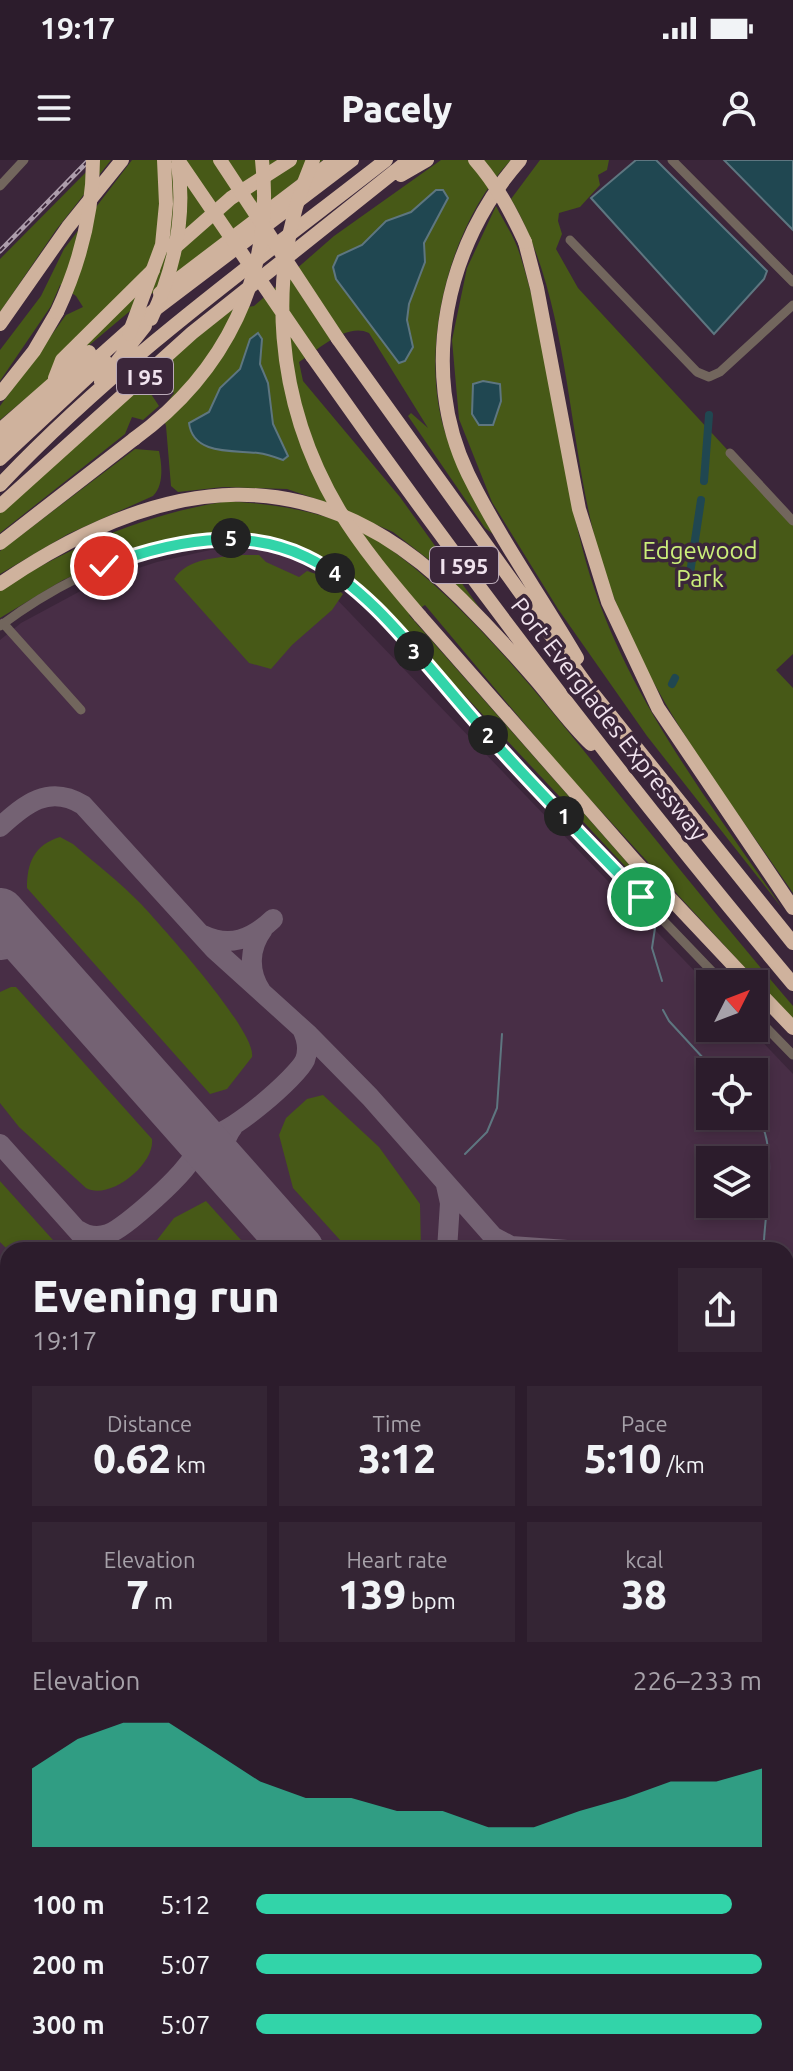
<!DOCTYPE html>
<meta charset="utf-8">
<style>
body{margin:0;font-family:Ubuntu,sans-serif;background:#342534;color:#f1f3f6;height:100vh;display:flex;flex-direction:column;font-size:30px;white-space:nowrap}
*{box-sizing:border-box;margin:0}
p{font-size:26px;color:#a6a1a9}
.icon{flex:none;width:44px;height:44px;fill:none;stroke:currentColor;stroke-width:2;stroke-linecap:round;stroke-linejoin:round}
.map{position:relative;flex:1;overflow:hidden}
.drawer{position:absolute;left:0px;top:1082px;width:794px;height:830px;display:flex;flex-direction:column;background:#2c1c2c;border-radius:24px 24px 0 0;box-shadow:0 4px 12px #0003,0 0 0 2px #483a48}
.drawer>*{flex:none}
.needle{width:52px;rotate:48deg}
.buttons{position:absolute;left:696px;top:810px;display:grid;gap:16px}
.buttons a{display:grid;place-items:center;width:72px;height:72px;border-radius:0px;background:#2c1c2c;box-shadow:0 4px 12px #0003,0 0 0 2px #483a48;font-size:40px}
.pin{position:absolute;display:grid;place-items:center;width:68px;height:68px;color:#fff;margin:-34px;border:4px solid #fff;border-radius:50%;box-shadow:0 2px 8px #0007}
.km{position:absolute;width:40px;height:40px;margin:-20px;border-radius:50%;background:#222;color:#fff;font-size:22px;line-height:40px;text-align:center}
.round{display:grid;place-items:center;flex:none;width:84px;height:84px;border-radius:0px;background:#342534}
.head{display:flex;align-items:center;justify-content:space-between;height:136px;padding:0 32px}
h1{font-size:44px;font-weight:800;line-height:60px}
.stats{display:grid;grid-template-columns:repeat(3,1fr);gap:12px;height:136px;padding:8px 32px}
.stats div{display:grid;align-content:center;border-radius:0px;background:#342534;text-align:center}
.stats b{font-size:40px;font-weight:800}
.stats small{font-size:22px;font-weight:400}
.stats p{font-size:22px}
.chart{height:224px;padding:16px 32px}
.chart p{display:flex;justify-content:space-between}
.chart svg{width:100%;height:144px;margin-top:8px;fill:#32d4a9;opacity:.7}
ul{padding:0 32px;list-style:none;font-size:26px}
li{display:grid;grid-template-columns:128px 96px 1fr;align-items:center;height:60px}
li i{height:20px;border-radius:10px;background:#32d4a9}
.status{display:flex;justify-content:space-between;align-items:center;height:56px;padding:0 40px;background:#2c1c2c;direction:ltr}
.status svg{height:22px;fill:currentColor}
header{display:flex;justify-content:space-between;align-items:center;height:104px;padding:0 32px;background:#2c1c2c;font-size:36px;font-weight:800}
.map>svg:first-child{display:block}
.built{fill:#482e46;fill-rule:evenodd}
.green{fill:#475917}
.water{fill:#204751;stroke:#5e7680;stroke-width:2}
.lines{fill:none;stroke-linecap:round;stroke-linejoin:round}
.stream{stroke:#5e7680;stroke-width:2}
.canal{stroke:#204751;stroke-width:8}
.taxiway{stroke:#746273;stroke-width:20}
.runway{stroke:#746273;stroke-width:50}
.minor{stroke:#72665d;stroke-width:9}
.highway{stroke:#cfb29d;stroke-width:14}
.rail-casing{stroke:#ad9dac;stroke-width:5}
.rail{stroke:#3b263a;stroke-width:2;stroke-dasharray:6;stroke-linecap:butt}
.highway-bridge{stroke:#cfb29d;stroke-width:14}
.route-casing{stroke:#fff;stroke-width:16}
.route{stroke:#32d4a9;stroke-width:10}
.labels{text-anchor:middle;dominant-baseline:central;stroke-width:7;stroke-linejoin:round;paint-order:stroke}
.shield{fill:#3b263a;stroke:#baaab8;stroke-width:2}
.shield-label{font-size:22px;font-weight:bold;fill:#f0e2ee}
.park-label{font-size:24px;fill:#cbee7a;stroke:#3b263a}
.street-label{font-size:24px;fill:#f0e2ee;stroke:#3b263a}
</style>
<div class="status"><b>19:17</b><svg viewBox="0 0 49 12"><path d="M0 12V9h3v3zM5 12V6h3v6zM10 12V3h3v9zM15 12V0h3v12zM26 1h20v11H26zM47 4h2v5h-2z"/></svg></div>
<header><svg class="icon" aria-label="menu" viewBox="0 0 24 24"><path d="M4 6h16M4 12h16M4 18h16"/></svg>Pacely<svg class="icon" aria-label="person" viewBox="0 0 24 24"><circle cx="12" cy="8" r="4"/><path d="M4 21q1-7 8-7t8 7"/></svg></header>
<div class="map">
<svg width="793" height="1911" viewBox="0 0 793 1911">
<rect width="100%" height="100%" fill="#3b263a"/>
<path class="built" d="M258,387L299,400L710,827V868H749L793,914V1911H0V480L21,463L101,420L157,402L210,390ZM710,912H754V956H710ZM710,1000H754V1044H710ZM8,1090H786V1904H8Z"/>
<path class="green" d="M98,0H111L56,70L0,152V99Z
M132,0H323L136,146L0,260V246L66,155L83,147L76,136L60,125L51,146L0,221V190L41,136L64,89Z
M441,0H511C450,63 419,184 444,269C455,305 476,341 493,374L485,368L408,256L411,253L428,268L369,173C347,162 318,190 299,202L303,221L400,337L481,450L437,406L393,372L322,341L287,329L223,327L178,332L171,326L166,266L161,251L174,233L166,223L151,234L159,246L143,260L132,257L125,274L0,373V347L105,254L230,150L254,146L334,76Z
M540,0H609L607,10L598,15L600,25L580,47L559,53L558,61L562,74L556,89L578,128L793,361V494L776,510L793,528V733C718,624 632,516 597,386C567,276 569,137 511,39Z
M496,46C504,62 515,78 520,95C552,195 558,301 586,402C622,530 708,640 782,748L647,576L558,449L492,342L459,259L452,180L467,108Z
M135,289L159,291C162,305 164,325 153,336L68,374L0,414V391Z
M228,341C279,345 335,352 379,381C464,440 532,527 597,607C662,687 726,768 793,846V860L565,612L425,445L409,455L655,734L654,737L452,522L345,414L314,394L271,379L212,374L166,382L125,393L63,420L0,458V430C71,386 145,354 228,341Z
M239,395H259L266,402L299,417L307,411L319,415L343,434L332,450L292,485L271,509L249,503L174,419C188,398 216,398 239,395Z
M60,677L73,684C96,704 121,723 142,745C163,768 257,872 252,897L227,929L210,934L27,728C27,703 34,685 60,677Z
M11,827H16L152,979C155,1005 109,1041 86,1028L19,967L0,943V832Z
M323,935L379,987L420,1044L421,1090H349L293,1028L279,975L286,958L307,939Z
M0,1021L61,1089V1090H8L0,1082Z
M206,1041L250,1090H168L154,1084L174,1058Z
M786,1446L793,1453V1589L786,1581Z
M786,1694L793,1702V1838L786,1830Z"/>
<path class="water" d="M636,0H656L767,111L764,119L714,174L591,38Z
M724,0H793V70Z
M436,30H443L448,38L424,83L425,102L409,144L407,160L413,187L405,201L399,203L336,119L333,107L338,96L362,85L386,61L411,52Z
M258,173L262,179L260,204L268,223L273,264L288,296L283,300C275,297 267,294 258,293C235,290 193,296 189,263L209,252L220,228L240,209L250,179Z
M483,221L500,224L501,241L493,265H479L472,254L473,224Z"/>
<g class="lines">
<path class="stream" d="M655,768L652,788L662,821
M663,850L669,861L716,912
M754,952C779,979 766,1045 764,1080
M465,994L487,972L497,948L502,874"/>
<path class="canal" d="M704,321L709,255
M689,420L701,340
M672,524L675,518"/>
<path class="taxiway" d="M0,667C25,644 49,624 83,645L214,789L309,875L370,937L505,1090
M203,775C230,788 252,779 273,759
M0,790L19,787L41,799
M261,831C248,811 249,788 263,769
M185,960C194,967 201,974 213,974C231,974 297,917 305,900C309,889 307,879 302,869
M0,984L84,1078
M233,1015C224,997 220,984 233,967
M446,1025L450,1043L447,1090
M78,1070C87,1076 96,1078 108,1074C124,1069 190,1010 194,994C198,978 188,967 179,955
M494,1077L511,1086L567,1090
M0,1120L8,1129
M786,1407L793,1415
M786,1867L793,1875
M697,1904L703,1911
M400,1911L401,1904"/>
<path class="runway" d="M0,753L299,1090
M786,1637L793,1645"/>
<path class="minor" d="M672,0L793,122
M0,26L24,0
M570,80L697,212L709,217L720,212L793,145
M730,293L793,361
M3,463L81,550
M0,466C93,396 238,338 342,417C398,460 443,525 490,578C566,661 646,742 724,824
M754,855L793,895
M153,1911L161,1904"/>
<path class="highway" d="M520,0C446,84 418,210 468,314C499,377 541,437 577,498
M401,15L427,0
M525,82L537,128L579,349L608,442L658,548L793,748
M173,89L231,38L290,0
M160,133L335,0
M0,164L68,67L122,0
M338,179L594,535L793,783
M312,196C464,412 624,622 793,824
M55,218L62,200L153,110
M101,222L145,166
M0,234L34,191L57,152
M0,270L89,192
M0,285L136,164L352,0
M0,299L105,201
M0,325C115,203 254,103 386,0
M0,346L192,173L409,0
M0,383L134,279
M0,424C161,314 314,291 461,439C487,465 512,492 536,520C554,541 571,565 591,584
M420,456L636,702L751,824
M754,827L793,868"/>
<g class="rail-casing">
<path id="rail" d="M0,91L89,0"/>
</g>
<use href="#rail" class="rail"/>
<path class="highway-bridge" d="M178,0L312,196
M220,0L338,179
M313,0C263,114 276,244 339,350C362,388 391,422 420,456
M475,0C497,25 511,52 525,82
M57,152C80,103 93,54 93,0
M151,159C174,110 186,59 178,4
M129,174L162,85L166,44L164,0
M134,279C225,213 275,114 262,0"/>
</g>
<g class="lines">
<g class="route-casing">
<path id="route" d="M104,406C311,328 363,434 486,573C536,630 590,683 641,737"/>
</g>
<use href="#route" class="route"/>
</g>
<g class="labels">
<g class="shield">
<rect x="117" y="198" width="56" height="36" rx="6"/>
<rect x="430" y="387" width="68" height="36" rx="6"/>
</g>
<g class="shield-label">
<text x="145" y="216">I 95</text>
<text x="464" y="405">I 595</text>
</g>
<g class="park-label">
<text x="700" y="390">Edgewood<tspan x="700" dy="28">Park</tspan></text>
</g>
<g class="street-label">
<text transform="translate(609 559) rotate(52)">Port Everglades Expressway</text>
</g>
</g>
</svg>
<div class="buttons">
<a><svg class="needle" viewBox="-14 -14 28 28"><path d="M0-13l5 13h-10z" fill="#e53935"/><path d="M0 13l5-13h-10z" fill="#a6a1a9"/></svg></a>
<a><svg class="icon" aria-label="locate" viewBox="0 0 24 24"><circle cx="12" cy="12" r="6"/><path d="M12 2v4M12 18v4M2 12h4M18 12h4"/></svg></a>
<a><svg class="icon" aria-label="layers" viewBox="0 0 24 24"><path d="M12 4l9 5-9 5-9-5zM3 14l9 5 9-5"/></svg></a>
</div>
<div class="pin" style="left:641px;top:737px;background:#1e9e55"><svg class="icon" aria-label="arrive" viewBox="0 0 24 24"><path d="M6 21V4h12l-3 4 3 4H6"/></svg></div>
<div class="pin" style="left:104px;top:406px;background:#d93025"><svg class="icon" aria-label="check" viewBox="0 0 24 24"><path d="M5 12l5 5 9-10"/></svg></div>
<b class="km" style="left:564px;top:656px">1</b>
<b class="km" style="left:488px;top:575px">2</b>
<b class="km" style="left:414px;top:491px">3</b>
<b class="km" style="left:335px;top:413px">4</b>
<b class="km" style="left:231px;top:378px">5</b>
<section class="drawer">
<div class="head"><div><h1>Evening run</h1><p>19:17</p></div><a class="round"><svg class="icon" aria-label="share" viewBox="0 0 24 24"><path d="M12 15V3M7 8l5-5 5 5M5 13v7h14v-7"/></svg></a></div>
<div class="stats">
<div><p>Distance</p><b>0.62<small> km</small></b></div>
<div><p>Time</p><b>3:12</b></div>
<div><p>Pace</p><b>5:10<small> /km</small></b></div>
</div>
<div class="stats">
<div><p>Elevation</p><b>7<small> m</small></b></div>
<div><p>Heart rate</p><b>139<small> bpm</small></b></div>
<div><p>kcal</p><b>38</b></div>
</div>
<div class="chart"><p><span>Elevation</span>226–233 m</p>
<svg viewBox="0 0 160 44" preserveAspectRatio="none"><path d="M0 44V20L10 11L20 6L30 6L40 15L50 24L60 29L70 29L80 33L90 33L100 38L110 38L120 33L130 29L140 24L150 24L160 20V44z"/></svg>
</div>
<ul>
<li><b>100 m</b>5:12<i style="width:94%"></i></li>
<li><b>200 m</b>5:07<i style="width:100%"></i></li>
<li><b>300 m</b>5:07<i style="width:100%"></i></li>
</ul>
</section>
</div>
